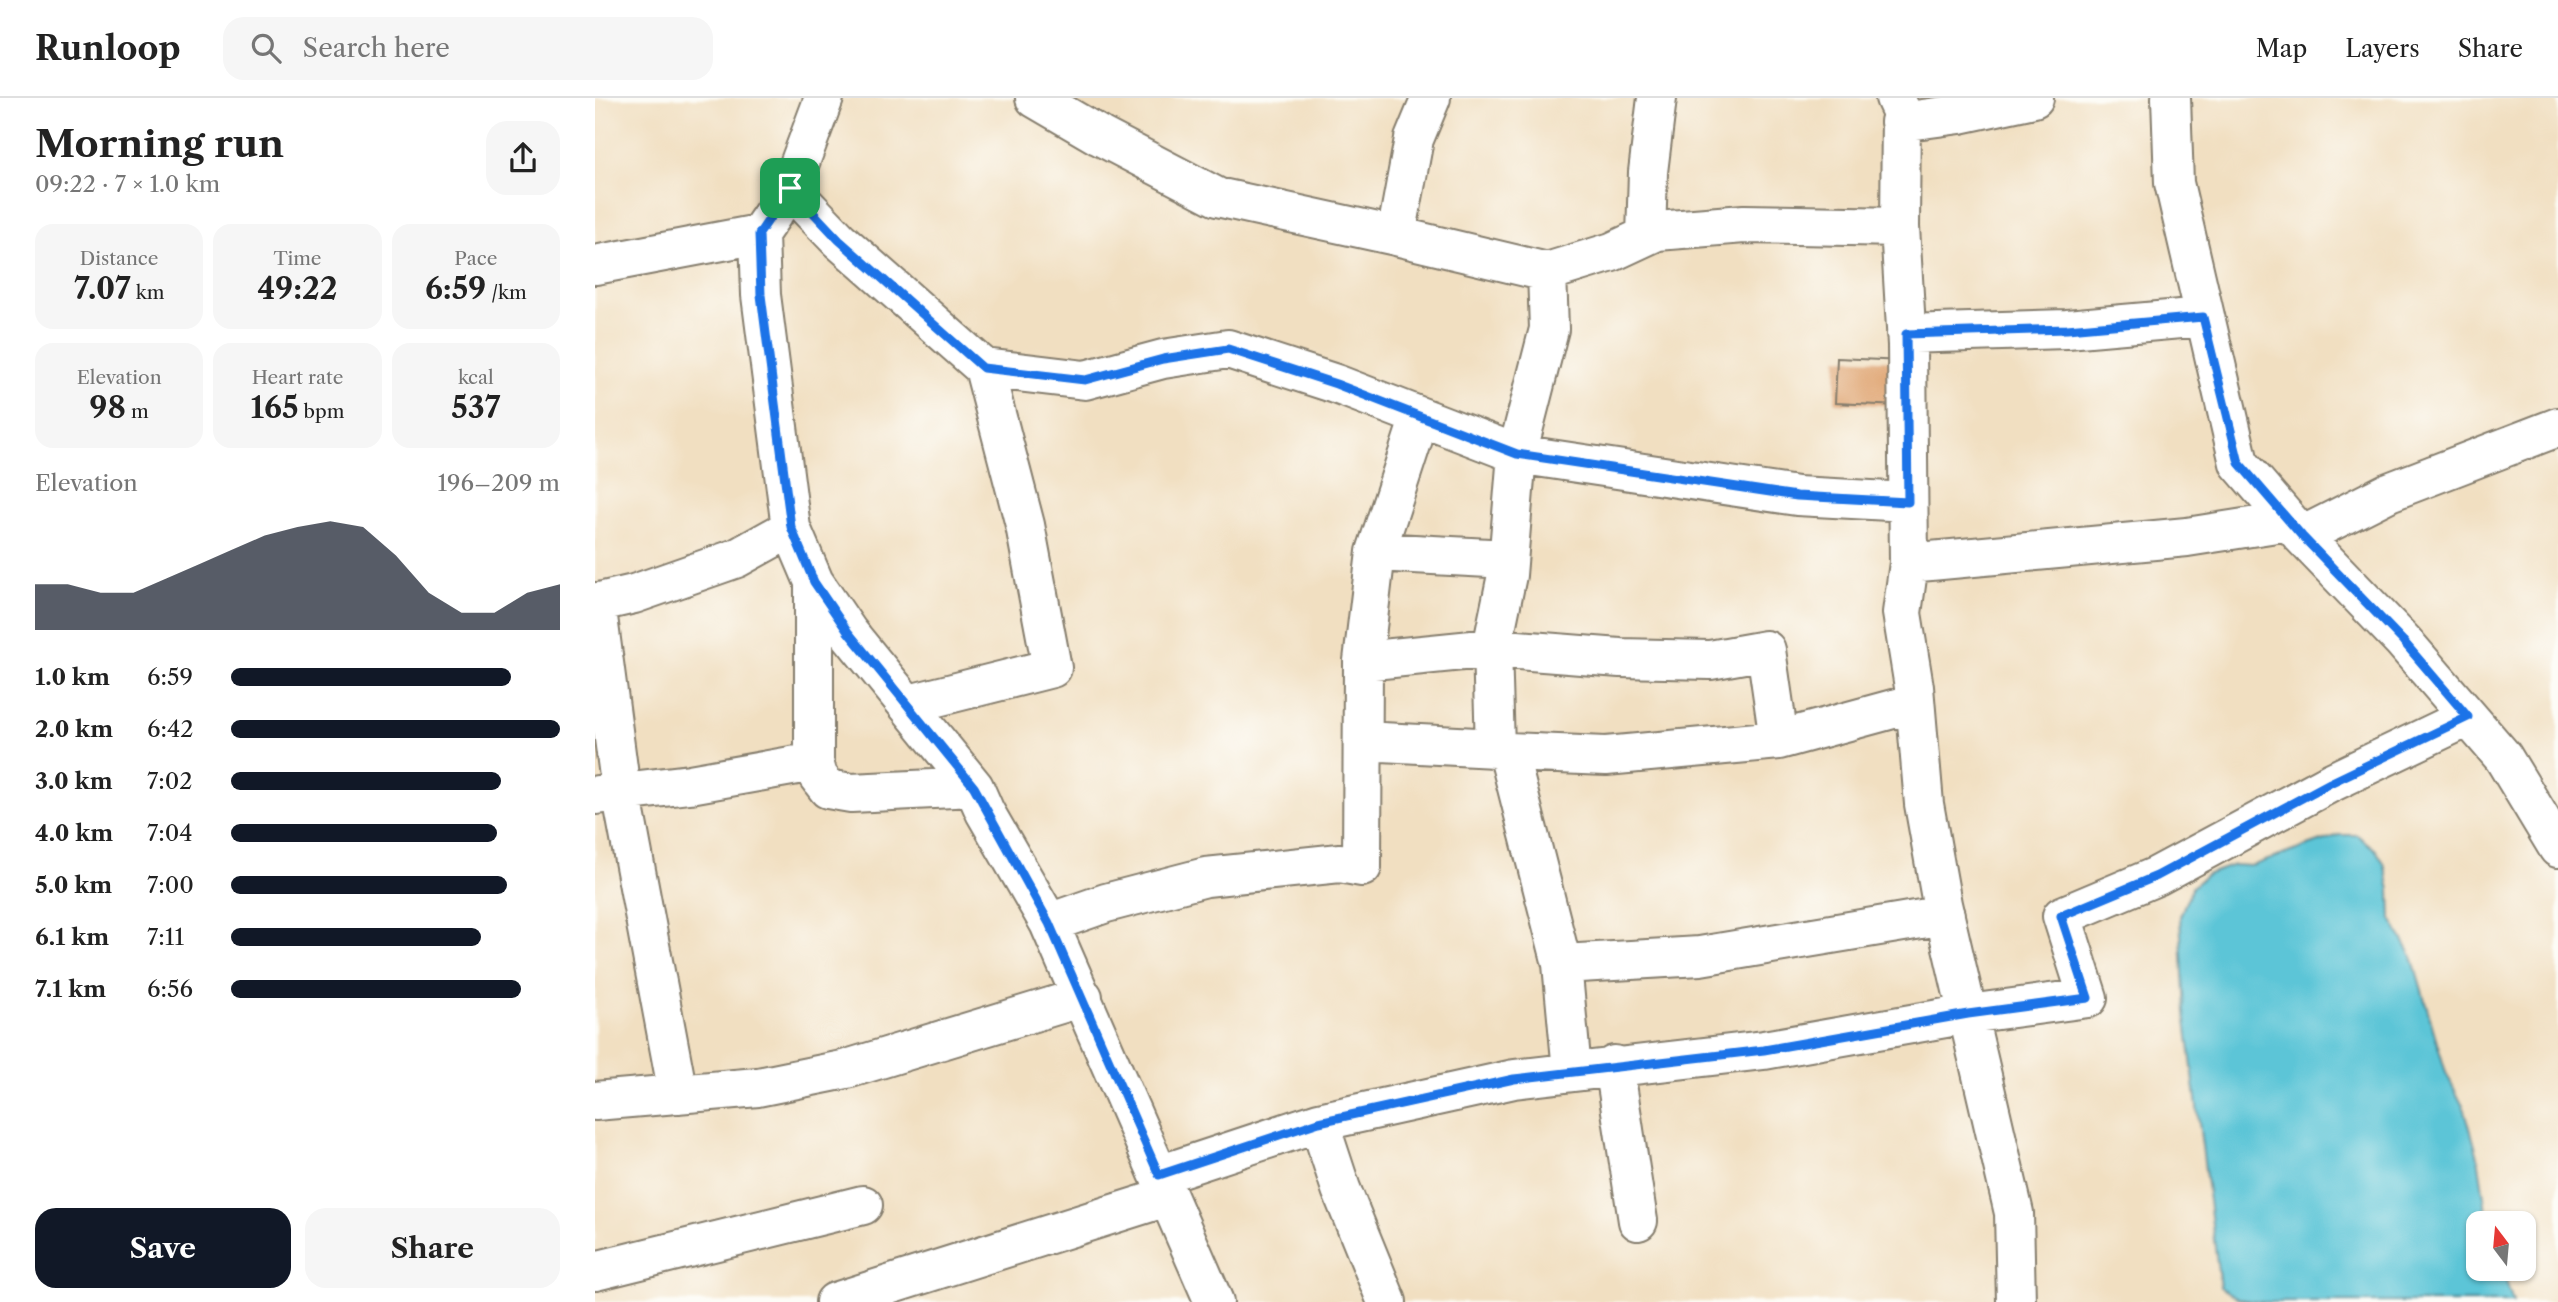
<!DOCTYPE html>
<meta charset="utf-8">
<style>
body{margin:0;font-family:"Libre Caslon Text",serif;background:#f6f6f6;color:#222;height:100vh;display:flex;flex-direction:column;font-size:26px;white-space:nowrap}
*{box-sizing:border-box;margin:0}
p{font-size:23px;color:#767676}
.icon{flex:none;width:38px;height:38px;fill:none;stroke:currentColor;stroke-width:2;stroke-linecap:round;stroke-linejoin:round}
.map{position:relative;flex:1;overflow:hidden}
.drawer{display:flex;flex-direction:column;background:#fff;width:595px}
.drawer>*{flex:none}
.needle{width:46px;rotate:344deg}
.buttons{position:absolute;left:1871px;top:1113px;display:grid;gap:14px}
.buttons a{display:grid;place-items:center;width:70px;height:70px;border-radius:14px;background:#fff;box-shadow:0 2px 5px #0004;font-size:35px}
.pin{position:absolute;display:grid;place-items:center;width:60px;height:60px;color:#fff;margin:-30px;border-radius:14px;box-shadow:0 4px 10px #0006}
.round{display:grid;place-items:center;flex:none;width:74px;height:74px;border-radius:21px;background:#f6f6f6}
.overview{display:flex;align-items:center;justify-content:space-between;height:119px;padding:0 35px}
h1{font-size:38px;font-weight:700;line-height:52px}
.figures{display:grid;grid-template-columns:repeat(3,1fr);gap:10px;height:119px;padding:7px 35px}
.figures div{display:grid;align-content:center;border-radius:18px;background:#f6f6f6;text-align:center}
.figures b{font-size:30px;font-weight:700}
.figures small{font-size:19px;font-weight:400}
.figures p{font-size:19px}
.chart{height:196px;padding:14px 35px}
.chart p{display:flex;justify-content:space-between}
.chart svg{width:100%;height:126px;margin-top:7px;fill:#111827;opacity:.7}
.action{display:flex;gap:14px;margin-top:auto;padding:14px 35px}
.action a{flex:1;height:80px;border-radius:21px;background:#111827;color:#fff;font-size:28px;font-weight:700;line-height:80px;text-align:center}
.action a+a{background:#f6f6f6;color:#222}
ul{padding:0 35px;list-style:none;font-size:23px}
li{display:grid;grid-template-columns:112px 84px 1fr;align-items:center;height:52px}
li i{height:18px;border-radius:9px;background:#111827}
header{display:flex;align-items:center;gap:42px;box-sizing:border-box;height:98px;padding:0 35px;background:#fff;border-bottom:2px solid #e0e0e0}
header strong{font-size:33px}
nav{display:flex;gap:38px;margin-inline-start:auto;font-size:24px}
.search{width:490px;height:63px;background:#f6f6f6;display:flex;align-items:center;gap:18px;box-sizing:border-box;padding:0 24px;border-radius:21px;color:#767676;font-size:26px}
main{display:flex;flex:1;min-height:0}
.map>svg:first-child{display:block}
.water{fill:#5bc5d7;stroke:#3c707a;stroke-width:2}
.building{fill:#dd9d66}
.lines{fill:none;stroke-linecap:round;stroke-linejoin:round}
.minor-casing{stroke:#867e6e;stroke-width:42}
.minor{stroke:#fff;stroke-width:38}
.route-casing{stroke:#fff;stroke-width:14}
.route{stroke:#1a73e8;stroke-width:9}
</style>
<header>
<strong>Runloop</strong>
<div class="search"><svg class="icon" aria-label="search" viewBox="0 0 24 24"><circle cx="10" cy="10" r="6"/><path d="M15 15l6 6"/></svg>Search here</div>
<nav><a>Map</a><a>Layers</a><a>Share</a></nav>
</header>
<main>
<section class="drawer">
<div class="overview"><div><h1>Morning run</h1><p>09:22 · 7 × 1.0 km</p></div><a class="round"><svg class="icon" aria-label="share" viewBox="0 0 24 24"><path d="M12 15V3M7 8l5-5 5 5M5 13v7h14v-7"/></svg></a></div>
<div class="figures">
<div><p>Distance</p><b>7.07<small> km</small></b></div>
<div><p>Time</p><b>49:22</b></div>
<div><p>Pace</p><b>6:59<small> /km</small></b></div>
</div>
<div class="figures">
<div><p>Elevation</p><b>98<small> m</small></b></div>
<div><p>Heart rate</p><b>165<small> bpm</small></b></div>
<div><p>kcal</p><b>537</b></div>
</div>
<div class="chart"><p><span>Elevation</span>196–209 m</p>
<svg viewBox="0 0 160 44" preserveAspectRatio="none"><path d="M0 44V28L10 28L20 31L30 31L40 26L50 21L60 16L70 11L80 8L90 6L100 8L110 18L120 31L130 38L140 38L150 31L160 28V44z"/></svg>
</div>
<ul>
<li><b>1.0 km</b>6:59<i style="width:85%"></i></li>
<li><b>2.0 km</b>6:42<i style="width:100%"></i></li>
<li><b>3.0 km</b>7:02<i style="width:82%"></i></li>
<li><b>4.0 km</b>7:04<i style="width:81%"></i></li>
<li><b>5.0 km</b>7:00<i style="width:84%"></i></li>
<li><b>6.1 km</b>7:11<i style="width:76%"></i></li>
<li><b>7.1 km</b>6:56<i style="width:88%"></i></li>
</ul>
<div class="action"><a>Save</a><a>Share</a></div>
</section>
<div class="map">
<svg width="1963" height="1204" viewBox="0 0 1963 1204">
<rect width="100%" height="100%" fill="#fdfcf7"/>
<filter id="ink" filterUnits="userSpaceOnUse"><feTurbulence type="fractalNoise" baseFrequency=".0143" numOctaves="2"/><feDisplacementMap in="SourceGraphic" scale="14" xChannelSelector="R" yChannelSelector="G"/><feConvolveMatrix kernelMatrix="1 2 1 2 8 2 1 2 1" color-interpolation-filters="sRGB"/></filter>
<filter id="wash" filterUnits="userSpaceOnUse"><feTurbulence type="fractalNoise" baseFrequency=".00686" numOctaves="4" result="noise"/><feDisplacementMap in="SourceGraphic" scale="28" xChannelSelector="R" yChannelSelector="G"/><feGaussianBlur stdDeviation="1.57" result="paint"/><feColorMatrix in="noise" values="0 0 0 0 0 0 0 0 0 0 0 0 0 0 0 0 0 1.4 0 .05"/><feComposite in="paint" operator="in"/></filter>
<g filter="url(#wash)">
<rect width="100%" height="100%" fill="#f1dfc1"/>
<path class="water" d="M1744,737H1762L1781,752L1789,765L1795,792L1796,821L1817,858L1851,975L1870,1012L1883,1059L1893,1125H1883V1171H1907L1918,1204H1667L1643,1201L1625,1189L1590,915L1585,818L1597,789L1611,777L1639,767L1656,768Z"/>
<g id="blocks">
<path class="building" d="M1242,260L1308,263L1306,308L1240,305Z"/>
</g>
</g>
<g filter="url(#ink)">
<use href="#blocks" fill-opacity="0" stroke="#867e6e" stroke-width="2"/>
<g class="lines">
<g class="minor-casing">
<path id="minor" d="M229,0L195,91L164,136L166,197L196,430L219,484L253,534L379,689L390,714L454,825L619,1204
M440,0L505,38L622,99L801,138L819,41L836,0
M1300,0L1306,13L1305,129L1312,247L1314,465L1307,515L1319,589L1329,706L1347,806L1419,1115L1421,1204
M1576,0L1579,85L1644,365L1707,438L1808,543L1908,659L1963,750
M1305,24L1365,16L1439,0
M195,91L244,142L389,270L490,282L568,261L633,251L741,286L922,356L1202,398L1313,404
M801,138L952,174L1017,154L1062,133L1149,126L1305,129
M1051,138L1053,74L1062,0
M0,167L164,136
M952,174L954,231L922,356L912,477L897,550L1025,560L1115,562L1171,552L1184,642L1320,605
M1311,236L1472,231L1608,219
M825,319L781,454L768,563L897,550L900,650
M1707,438L1794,394L1963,329
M781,454L913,461
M1314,465L1592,439L1694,423
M219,484V664L223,678L233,691L256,695L379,689
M1,504L26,693L83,996
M0,505L39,496L142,460L196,430
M314,606L457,570L430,427L389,270
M768,643L900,650L913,654L967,866L977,973
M913,654L1011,658L1184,642
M2,697L95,686L219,664
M454,825L511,805L611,779L745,765L767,769L768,563
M967,866L1105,858L1350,817
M1019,967L1043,1123
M0,1003L163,989L252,971L488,899
M724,1024L746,1091L792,1204
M564,1077L724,1024L919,981L1169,952L1373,916L1493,900L1467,818L1562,778L1735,685L1873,619
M0,1173L268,1107
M240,1204L572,1099"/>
</g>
<use href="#minor" class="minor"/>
</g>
</g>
<g class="lines" filter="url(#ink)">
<g class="route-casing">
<path id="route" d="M195,90L244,142L388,270L490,282L568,261L633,251L741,286L922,356L1202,398L1313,404L1311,236L1472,231L1608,219L1644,365L1707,438L1808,543L1873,619L1735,685L1562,778L1466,818L1493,900L1373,916L1169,952L919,981L724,1024L564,1077L454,825L379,689L253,534L219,484L196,429L166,197L164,136Z"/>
</g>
<use href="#route" class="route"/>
</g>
</svg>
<div class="buttons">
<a><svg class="needle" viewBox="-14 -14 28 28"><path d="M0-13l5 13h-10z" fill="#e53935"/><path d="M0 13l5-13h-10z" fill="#767676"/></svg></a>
</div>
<div class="pin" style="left:195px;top:90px;background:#1e9e55"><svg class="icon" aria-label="arrive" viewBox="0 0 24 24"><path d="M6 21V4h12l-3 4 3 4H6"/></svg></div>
</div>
</main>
